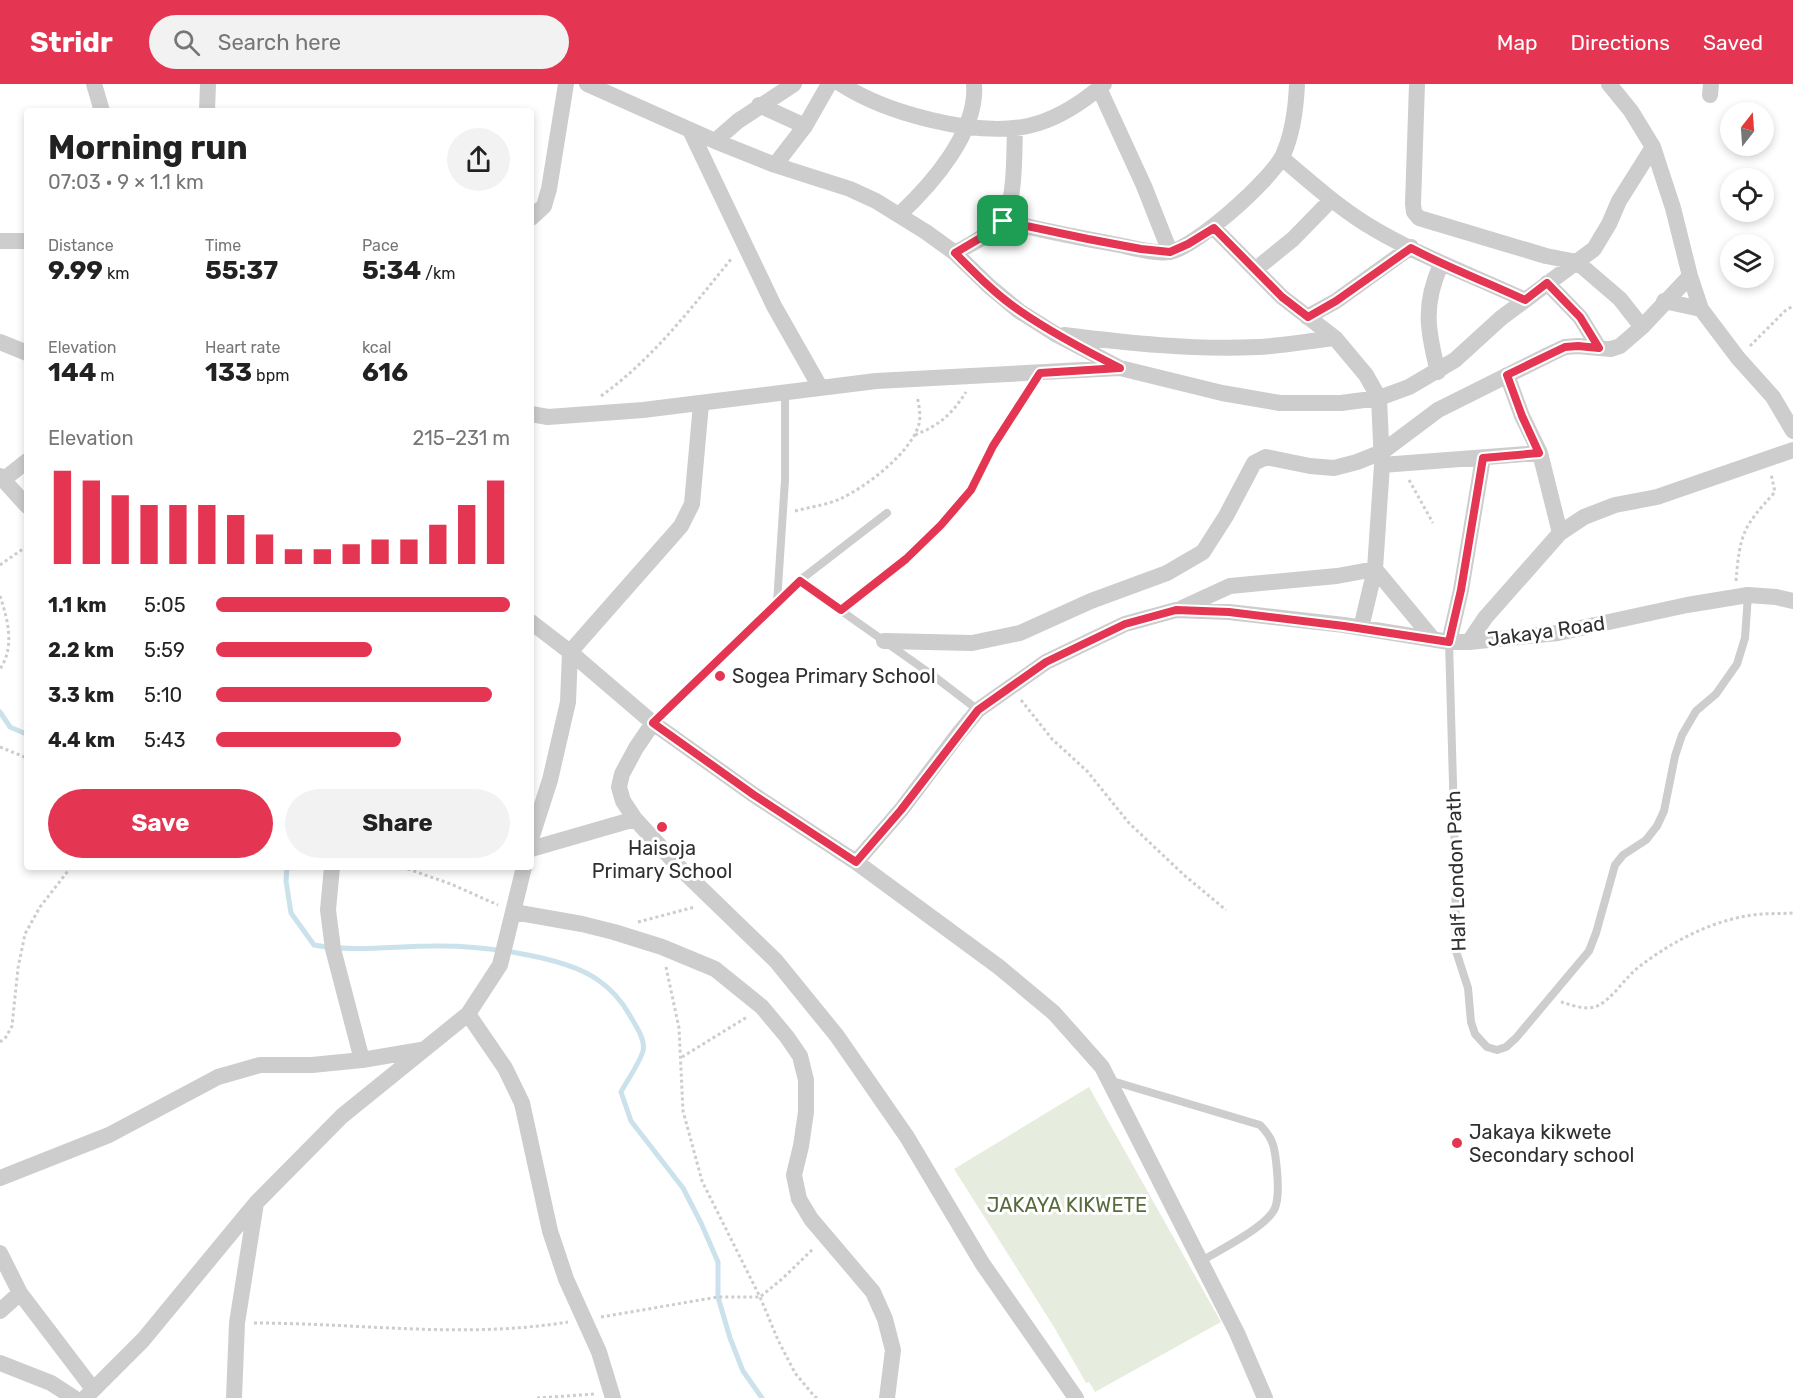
<!DOCTYPE html>
<meta charset="utf-8">
<style>
body{margin:0;font-family:Rubik,sans-serif;background:#f2f2f2;color:#222;height:100vh;display:flex;flex-direction:column;font-size:22px;white-space:nowrap}
*{box-sizing:border-box;margin:0}
p{font-size:20px;color:#767676}
.icon{flex:none;width:33px;height:33px;fill:none;stroke:currentColor;stroke-width:2;stroke-linecap:round;stroke-linejoin:round}
.map{position:relative;flex:1;overflow:hidden}
.drawer{position:absolute;left:24px;top:24px;width:510px;height:762px;display:flex;flex-direction:column;background:#fff;border-radius:6px;box-shadow:0 3px 9px #0003}
.drawer>*{flex:none}
.needle{width:39px;rotate:17deg}
.fabs{position:absolute;left:1720px;top:18px;display:grid;gap:12px}
.fabs a{display:grid;place-items:center;width:54px;height:54px;border-radius:50%;background:#fff;box-shadow:0 3px 9px #0003;font-size:30px}
.pin{position:absolute;display:grid;place-items:center;width:51px;height:51px;color:#fff;margin:-26px;border-radius:12px;box-shadow:0 3px 9px #0006}
.round{display:grid;place-items:center;flex:none;width:63px;height:63px;border-radius:32px;background:#f2f2f2}
.summary{display:flex;align-items:center;justify-content:space-between;height:102px;padding:0 24px}
h1{font-size:33px;font-weight:700;line-height:45px}
.stats{display:grid;grid-template-columns:repeat(3,1fr);gap:9px;height:102px;padding:6px 24px}
.stats div{display:grid;align-content:center}
.stats b{font-size:26px;font-weight:700}
.stats small{font-size:16px;font-weight:400}
.stats p{font-size:16px}
.chart{height:168px;padding:12px 24px}
.chart p{display:flex;justify-content:space-between}
.chart svg{width:100%;height:108px;margin-top:6px;stroke:#e43552;stroke-width:6}
.button{display:flex;gap:12px;margin-top:auto;padding:12px 24px}
.button a{flex:1;height:69px;border-radius:36px;background:#e43552;color:#fff;font-size:24px;font-weight:700;line-height:69px;text-align:center}
.button a+a{background:#f2f2f2;color:#222}
ul{padding:0 24px;list-style:none;font-size:20px}
li{display:grid;grid-template-columns:96px 72px 1fr;align-items:center;height:45px}
li i{height:15px;border-radius:8px;background:#e43552}
header{display:flex;align-items:center;gap:36px;box-sizing:border-box;height:84px;padding:0 30px;background:#e43552;color:#fff}
header strong{font-size:28px}
nav{display:flex;gap:33px;margin-inline-start:auto;font-size:21px}
.search{width:420px;height:54px;background:#f2f2f2;display:flex;align-items:center;gap:15px;box-sizing:border-box;padding:0 21px;border-radius:33px;color:#767676;font-size:22px}
.map>svg:first-child{display:block}
.green{fill:#e7edde}
.lines{fill:none;stroke-linecap:round;stroke-linejoin:round}
.stream{stroke:#cbe2ec;stroke-width:5}
.path{stroke:#cdcdcd;stroke-width:3;stroke-dasharray:3 3;stroke-linecap:butt}
.service{stroke:#cdcdcd;stroke-width:8}
.minor{stroke:#cdcdcd;stroke-width:16}
.route-casing{stroke:#fff;stroke-width:12}
.route{stroke:#e43552;stroke-width:8}
.poi-dot{fill:#e43552;stroke:#fff;stroke-width:2}
.labels{text-anchor:middle;dominant-baseline:central;stroke-width:6;stroke-linejoin:round;paint-order:stroke}
.street-label{font-size:20px;fill:#303030;stroke:#fff}
.poi-label{font-size:20px;fill:#303030;stroke:#fff;text-anchor:start}
.park-label{font-size:20px;fill:#576c3d;stroke:#fff}
</style>
<header>
<strong>Stridr</strong>
<div class="search"><svg class="icon" aria-label="search" viewBox="0 0 24 24"><circle cx="10" cy="10" r="6"/><path d="M15 15l6 6"/></svg>Search here</div>
<nav><a>Map</a><a>Directions</a><a>Saved</a></nav>
</header>
<div class="map">
<svg width="1793" height="1314" viewBox="0 0 1793 1314">
<rect width="100%" height="100%" fill="#fff"/>
<path class="green" d="M1089,1003L1221,1238L1095,1308L1089,1298L1086,1299L1054,1243L954,1085Z"/>
<g class="lines">
<path class="stream" d="M0,628L10,643L24,649L27,648
M287,783L286,797L291,829L314,861C352,868 395,862 433,862C476,861 563,871 598,896C611,905 621,916 629,930C634,939 646,955 643,967C640,978 627,997 621,1008L631,1037L683,1104L701,1139L718,1178V1213L730,1254L743,1287L762,1314"/>
<path class="path" d="M1750,262L1786,226L1793,222
M601,312C654,274 691,224 732,174
M915,351C940,341 952,330 966,308
M1409,396L1433,439
M795,427C810,423 826,421 840,415C866,403 911,369 919,340C921,332 919,321 917,312
M0,481L27,462
M1736,497C1740,449 1743,443 1775,408L1771,390
M0,512C8,536 15,563 0,585
M851,519L906,475L941,441L971,406L993,362L1029,305
M1021,616L1052,655L1087,687L1129,739L1184,791L1226,826
M0,663L27,674
M402,783L451,800L498,821
M638,838L695,823
M666,883L679,944L683,1027L702,1097L760,1213L778,1256L795,1289L815,1313L819,1314
M1561,918C1572,921 1586,927 1597,922C1612,916 1626,892 1640,882C1673,857 1711,837 1752,831C1765,829 1779,830 1793,829
M0,958L6,953L12,942L18,884L25,850L40,823L71,783
M682,973L747,933
M601,1233L718,1213H760L782,1195L814,1164
M254,1239C359,1239 465,1255 568,1238
M537,1314L595,1310"/>
<path class="service" d="M799,497L935,593L978,626
M777,519L785,396V308
M1449,558L1455,770L1456,867L1468,904L1471,938L1475,950L1487,963L1497,966L1506,963L1516,954L1589,867L1596,849L1615,781L1623,771L1646,756L1657,742L1664,727L1675,672L1682,651L1696,627L1716,610L1737,580L1745,554L1748,511
M653,639L799,497L887,429
M1109,996L1260,1041C1275,1056 1275,1066 1277,1087C1278,1098 1279,1114 1275,1124C1267,1143 1219,1166 1200,1178"/>
<path class="minor" d="M94,0L102,27
M587,0L715,57L775,81L850,105L876,117L926,148L955,169L989,202L1019,227L1057,251L1120,284L1222,309L1280,319H1341L1379,314L1409,303L1455,276L1501,234L1594,165L1609,140L1619,117L1653,63
M841,0C886,29 974,53 1028,42C1056,36 1083,18 1104,0
M1417,0L1413,120L1414,128L1419,134L1546,172L1577,178L1620,215L1642,243
M1609,0L1631,27L1653,63L1673,124L1690,192L1701,225L1738,274L1773,313L1793,347
M1099,4L1144,102L1170,168
M1710,11L1711,0
M759,21L805,42
M207,27L208,0
M690,46L774,222L820,303
M715,57L738,37L794,0
M1282,74C1309,97 1336,121 1366,140C1416,171 1472,191 1525,216
M775,81L805,42L829,0
M899,131C932,100 978,48 974,0
M531,134L544,122L549,105L566,0
M1003,137C1041,146 1080,154 1119,161C1134,164 1154,170 1169,168C1195,164 1272,95 1283,71C1293,49 1296,24 1297,0
M1214,144L1282,213L1335,254L1366,291L1379,314L1382,381L1375,485L1361,544
M0,157H27
M955,169C969,161 992,150 1002,137C1016,120 1014,66 1015,44
M1256,185L1293,155L1331,116
M1547,199L1580,233L1599,264
M1664,217L1701,225
M1307,233L1336,217L1411,163
M1064,251C1128,259 1192,266 1257,263C1283,262 1309,257 1335,254
M0,258L27,269
M1438,288C1427,245 1423,221 1441,180
M1507,291L1522,332L1540,369L1560,449
M531,330L548,333L643,326L876,297L1119,284
M1382,381L1540,369
M0,392L27,422
M3,396L27,377
M1182,524L1230,502L1337,492L1375,485L1433,555
M531,538L570,568L653,639L754,711L856,778L999,883L1054,929L1102,983L1237,1249L1265,1314
M884,557L972,559L1020,549L1091,517L1167,489L1203,468L1226,432L1254,379L1266,373L1310,382L1334,384L1357,378L1382,368L1438,326L1548,271L1565,263L1578,262L1611,265L1620,262L1642,243L1690,192
M1449,558L1461,506L1483,374
M1469,558L1485,534L1560,449L1584,433L1615,421L1657,413L1793,366
M653,639L636,664L622,690L619,703L623,717L635,735L681,785L776,877L837,952L907,1053L982,1179L1076,1314
M531,755L550,696L568,618L570,568L681,442L692,420L701,320
M531,765L635,735
M856,778L901,726L959,649L978,626L1046,578L1125,540L1176,526L1229,528L1344,541L1449,558H1469L1558,549L1687,521L1748,511L1776,513L1793,517
M332,783L328,826L333,865L362,976
M514,828L582,840L614,848L662,863L715,885L762,923L787,953L800,972L806,996V1028L801,1062L794,1091L799,1115L811,1135L873,1208L885,1235L893,1266L887,1314
M468,930L505,984L522,1019L550,1147L566,1195L599,1268L613,1314
M0,1094L109,1051L218,993L260,981H312L362,976L421,966
M0,1169L20,1209L93,1305
M0,1227L20,1209
M0,1279L51,1299L74,1314
M85,1314L143,1256L256,1119L342,1032L468,930L500,881L524,783
M234,1314L237,1239L256,1119"/>
</g>
<g class="lines">
<g class="route-casing">
<path id="route" d="M1003,137L1088,155L1141,165L1170,168L1188,160L1214,144L1282,213L1308,233L1336,217L1411,164C1448,184 1487,198 1525,216L1547,199L1580,233L1599,264L1578,262L1565,263L1507,291L1522,332L1539,369L1483,374L1461,506L1449,558L1344,542L1229,528L1176,526L1125,540L1046,578L978,626L901,726L856,778L754,711L653,639L800,497L841,526L906,475L941,441L971,406L993,362L1040,289L1120,284C1086,267 1052,249 1020,227C996,211 976,190 955,169L982,153Z"/>
</g>
<use href="#route" class="route"/>
</g>
<g class="poi-dot">
<circle cx="720" cy="592" r="6"/>
<circle cx="662" cy="743" r="6"/>
<circle cx="1457" cy="1059" r="6"/>
</g>
<g class="labels">
<g class="street-label">
<text transform="translate(1546 547) rotate(-8)">Jakaya Road</text>
<text transform="translate(1456 787) rotate(-92)">Half London Path</text>
</g>
<g class="poi-label">
<text x="732" y="592">Sogea Primary School</text>
<text x="662" y="764" text-anchor="middle">Haisoja<tspan x="662" dy="23">Primary School</tspan></text>
<text x="1469" y="1048">Jakaya kikwete<tspan x="1469" dy="23">Secondary school</tspan></text>
</g>
<g class="park-label">
<text x="1067" y="1121">JAKAYA KIKWETE</text>
</g>
</g>
</svg>
<div class="fabs">
<a><svg class="needle" viewBox="-14 -14 28 28"><path d="M0-13l5 13h-10z" fill="#e53935"/><path d="M0 13l5-13h-10z" fill="#767676"/></svg></a>
<a><svg class="icon" aria-label="locate" viewBox="0 0 24 24"><circle cx="12" cy="12" r="6"/><path d="M12 2v4M12 18v4M2 12h4M18 12h4"/></svg></a>
<a><svg class="icon" aria-label="layers" viewBox="0 0 24 24"><path d="M12 4l9 5-9 5-9-5zM3 14l9 5 9-5"/></svg></a>
</div>
<div class="pin" style="left:1003px;top:137px;background:#1e9e55"><svg class="icon" aria-label="arrive" viewBox="0 0 24 24"><path d="M6 21V4h12l-3 4 3 4H6"/></svg></div>
<section class="drawer">
<div class="summary"><div><h1>Morning run</h1><p>07:03 · 9 × 1.1 km</p></div><a class="round"><svg class="icon" aria-label="share" viewBox="0 0 24 24"><path d="M12 15V3M7 8l5-5 5 5M5 13v7h14v-7"/></svg></a></div>
<div class="stats">
<div><p>Distance</p><b>9.99<small> km</small></b></div>
<div><p>Time</p><b>55:37</b></div>
<div><p>Pace</p><b>5:34<small> /km</small></b></div>
</div>
<div class="stats">
<div><p>Elevation</p><b>144<small> m</small></b></div>
<div><p>Heart rate</p><b>133<small> bpm</small></b></div>
<div><p>kcal</p><b>616</b></div>
</div>
<div class="chart"><p><span>Elevation</span>215–231 m</p>
<svg viewBox="0 0 160 44" preserveAspectRatio="none"><path d="M5 44V6M15 44V10M25 44V16M35 44V20M45 44V20M55 44V20M65 44V24M75 44V32M85 44V38M95 44V38M105 44V36M115 44V34M125 44V34M135 44V28M145 44V20M155 44V10"/></svg>
</div>
<ul>
<li><b>1.1 km</b>5:05<i style="width:100%"></i></li>
<li><b>2.2 km</b>5:59<i style="width:53%"></i></li>
<li><b>3.3 km</b>5:10<i style="width:94%"></i></li>
<li><b>4.4 km</b>5:43<i style="width:63%"></i></li>
</ul>
<div class="button"><a>Save</a><a>Share</a></div>
</section>
</div>
